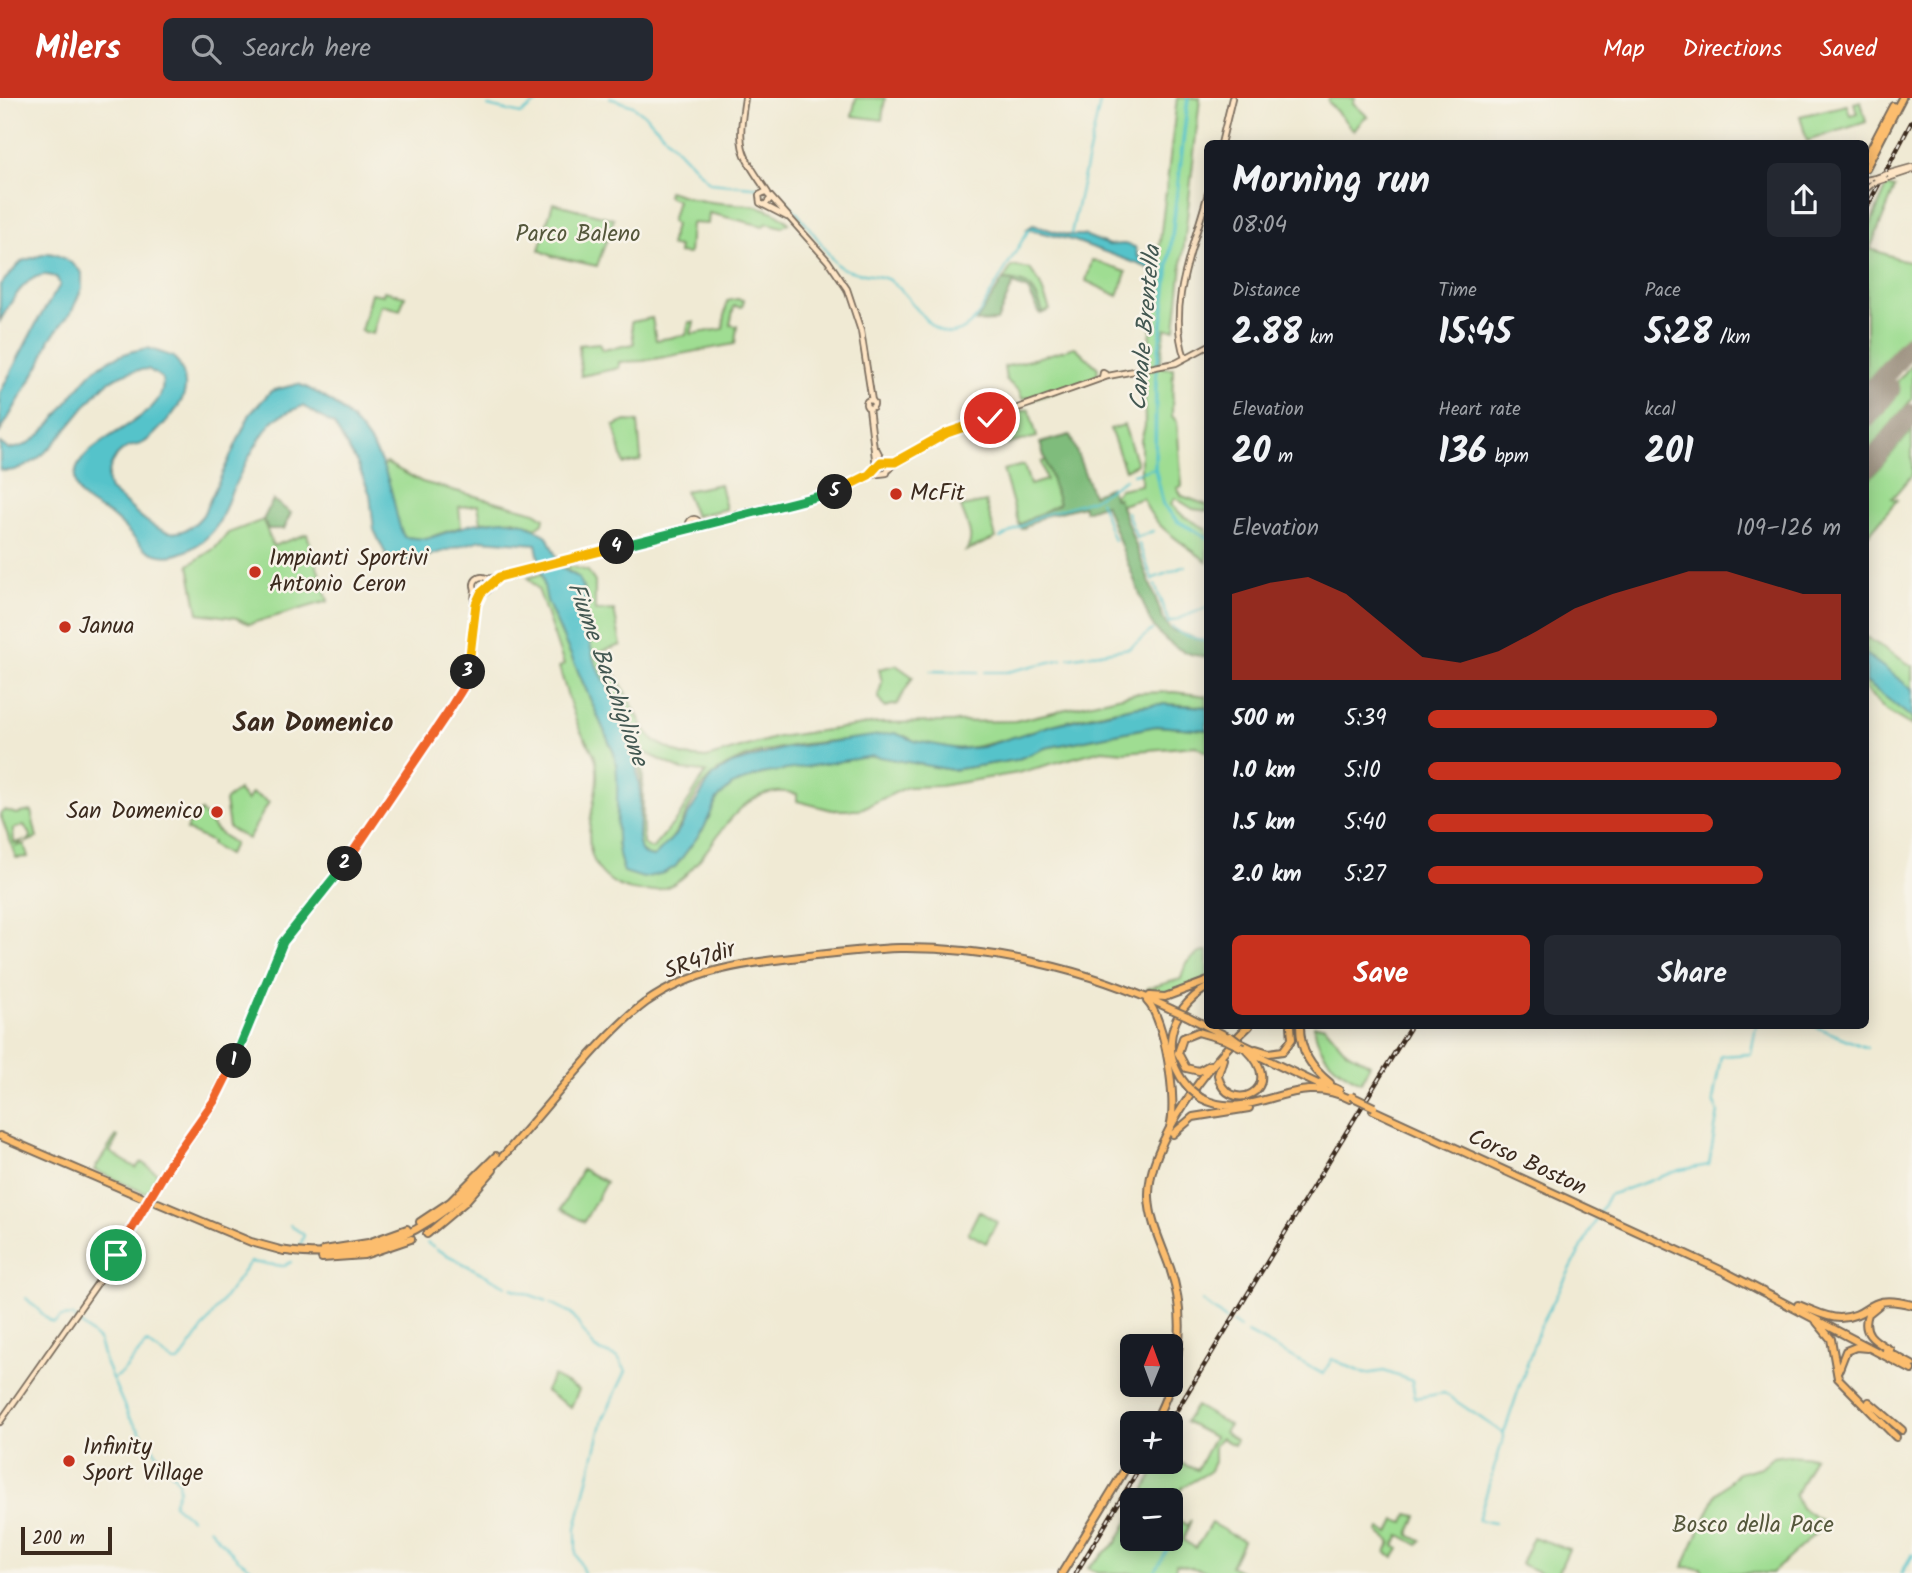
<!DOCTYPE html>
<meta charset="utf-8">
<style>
body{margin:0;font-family:Kalam,sans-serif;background:#242831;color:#f1f3f6;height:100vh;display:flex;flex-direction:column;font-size:26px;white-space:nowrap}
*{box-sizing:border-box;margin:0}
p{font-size:23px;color:#9ea1a6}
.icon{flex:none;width:38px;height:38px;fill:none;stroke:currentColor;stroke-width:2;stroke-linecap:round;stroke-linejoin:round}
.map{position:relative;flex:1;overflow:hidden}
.side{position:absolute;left:1204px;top:42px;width:665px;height:889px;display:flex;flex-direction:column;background:#171b24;border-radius:10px;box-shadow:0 4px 18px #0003}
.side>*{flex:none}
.needle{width:46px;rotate:1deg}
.tools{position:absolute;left:1120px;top:1236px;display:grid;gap:14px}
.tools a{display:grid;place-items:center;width:63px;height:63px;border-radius:10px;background:#171b24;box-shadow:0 4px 18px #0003;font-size:35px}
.scale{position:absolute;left:21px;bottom:18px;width:91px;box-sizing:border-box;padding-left:7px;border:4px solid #3b2a1e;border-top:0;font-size:19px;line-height:24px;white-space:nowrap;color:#3b2a1e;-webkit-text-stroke:5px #f7f3e8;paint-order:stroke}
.pin{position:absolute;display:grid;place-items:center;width:60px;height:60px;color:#fff;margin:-30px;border:4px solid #fff;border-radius:50%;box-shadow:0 2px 7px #0007}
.km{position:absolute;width:35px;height:35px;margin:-18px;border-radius:50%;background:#222;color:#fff;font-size:19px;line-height:35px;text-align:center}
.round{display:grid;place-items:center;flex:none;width:74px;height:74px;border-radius:10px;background:#242831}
.headline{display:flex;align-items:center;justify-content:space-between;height:119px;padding:0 28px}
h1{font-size:38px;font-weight:700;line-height:52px}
.figures{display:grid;grid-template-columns:repeat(3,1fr);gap:10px;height:119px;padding:7px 28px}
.figures div{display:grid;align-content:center}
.figures b{font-size:35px;font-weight:700}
.figures small{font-size:19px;font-weight:400}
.figures p{font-size:19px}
.chart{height:196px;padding:14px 28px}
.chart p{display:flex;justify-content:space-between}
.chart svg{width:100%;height:126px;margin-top:7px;fill:#c8321e;opacity:.7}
.cta{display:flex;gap:14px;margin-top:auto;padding:14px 28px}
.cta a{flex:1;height:80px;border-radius:10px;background:#c8321e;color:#fff;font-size:28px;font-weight:700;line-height:80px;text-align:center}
.cta a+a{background:#242831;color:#f1f3f6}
ul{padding:0 28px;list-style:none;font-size:23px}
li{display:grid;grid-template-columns:112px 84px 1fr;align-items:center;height:52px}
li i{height:18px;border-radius:9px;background:#c8321e}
header{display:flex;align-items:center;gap:42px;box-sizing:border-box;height:98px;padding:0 35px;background:#c8321e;color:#fff}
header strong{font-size:33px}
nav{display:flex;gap:38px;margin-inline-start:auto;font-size:24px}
.search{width:490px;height:63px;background:#242831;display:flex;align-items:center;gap:18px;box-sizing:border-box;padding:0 24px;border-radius:10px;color:#9ea1a6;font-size:26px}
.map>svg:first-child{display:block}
.green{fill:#9fdd92;stroke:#6d8458;stroke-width:2;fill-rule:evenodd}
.forest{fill:#7fbc7c;stroke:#5d734d;stroke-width:2}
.water{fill:#55c3ca;stroke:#487674;stroke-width:2}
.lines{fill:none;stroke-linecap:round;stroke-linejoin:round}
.stream{stroke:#55c3ca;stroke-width:2}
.canal{stroke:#55c3ca;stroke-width:3.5}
.runway{stroke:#968a79;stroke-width:21}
.secondary-casing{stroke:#7a6d5e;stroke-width:8}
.highway-casing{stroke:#7a6d5e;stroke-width:10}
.secondary{stroke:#fee5c5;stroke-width:4.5}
.highway{stroke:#fcbd6e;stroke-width:6}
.rail-casing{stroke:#3b2a1e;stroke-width:4.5}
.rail{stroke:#f7f3e8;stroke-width:2;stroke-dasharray:5;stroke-linecap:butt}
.secondary-bridge-casing{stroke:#7a6d5e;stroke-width:8;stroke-linecap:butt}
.highway-bridge-casing{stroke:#7a6d5e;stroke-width:10;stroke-linecap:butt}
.secondary-bridge{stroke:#fee5c5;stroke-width:4.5}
.highway-bridge{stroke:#fcbd6e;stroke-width:6}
.split-1-casing{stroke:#fff;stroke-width:14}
.split-2-casing{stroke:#fff;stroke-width:14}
.split-3-casing{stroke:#fff;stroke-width:14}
.split-4-casing{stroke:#fff;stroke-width:14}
.split-5-casing{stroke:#fff;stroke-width:14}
.split-6-casing{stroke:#fff;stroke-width:14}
.split-1{stroke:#f0652b;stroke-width:9}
.split-2{stroke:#22a559;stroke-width:9}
.split-3{stroke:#f0652b;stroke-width:9}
.split-4{stroke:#f5b400;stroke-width:9}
.split-5{stroke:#22a559;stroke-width:9}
.split-6{stroke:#f5b400;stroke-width:9}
.poi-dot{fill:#c8321e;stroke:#f7f3e8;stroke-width:2.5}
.labels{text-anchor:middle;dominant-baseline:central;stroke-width:5;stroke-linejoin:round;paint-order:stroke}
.park-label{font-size:23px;fill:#54573b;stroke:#f7f3e8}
.poi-label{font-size:23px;fill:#3b2a1e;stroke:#f7f3e8;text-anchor:start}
.street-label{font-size:23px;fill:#3b2a1e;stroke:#f7f3e8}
.water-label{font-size:24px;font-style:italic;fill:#435852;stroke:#f7f3e8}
.quarter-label{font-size:26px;font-weight:bold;fill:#3b2a1e;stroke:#f7f3e8}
</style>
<header>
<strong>Milers</strong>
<div class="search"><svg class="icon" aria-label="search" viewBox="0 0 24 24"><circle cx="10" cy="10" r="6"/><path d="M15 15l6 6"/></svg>Search here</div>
<nav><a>Map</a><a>Directions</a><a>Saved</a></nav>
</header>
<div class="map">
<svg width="1912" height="1475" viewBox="0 0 1912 1475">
<rect width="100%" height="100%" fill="#f7f3e8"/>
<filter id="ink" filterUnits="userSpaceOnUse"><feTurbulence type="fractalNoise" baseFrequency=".0143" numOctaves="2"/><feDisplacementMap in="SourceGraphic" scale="14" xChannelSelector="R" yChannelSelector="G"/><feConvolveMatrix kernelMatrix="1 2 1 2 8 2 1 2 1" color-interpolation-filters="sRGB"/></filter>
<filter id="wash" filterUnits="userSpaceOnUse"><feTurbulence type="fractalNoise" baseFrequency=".00686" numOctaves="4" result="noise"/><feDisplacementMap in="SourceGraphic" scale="28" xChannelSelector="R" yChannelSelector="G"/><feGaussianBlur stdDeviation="1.57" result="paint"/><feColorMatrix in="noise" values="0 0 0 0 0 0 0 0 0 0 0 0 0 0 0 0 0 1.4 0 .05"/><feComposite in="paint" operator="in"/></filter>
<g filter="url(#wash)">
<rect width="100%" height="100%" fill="#f0ead4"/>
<path class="green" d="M856,0H885L882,22L852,18Z
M1177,0H1200L1175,231H1165L1160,267L1164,270H1173L1172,318L1177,324L1182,388L1177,390L1182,398L1207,407V413L1193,411L1175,400L1171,406L1183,418L1207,431V464C1184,444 1153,431 1143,400L1121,407L1113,398L1120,391L1141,387V342L1145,328L1144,274L1159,188V151Z
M1329,0H1355L1353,5L1368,19L1364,20L1354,33L1328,4Z
M1861,3L1866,24L1807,43L1800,18L1847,7L1850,17L1857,15L1854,5Z
M1887,88L1895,90L1870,151L1912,165V245L1866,299V137Z
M668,93C682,97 697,103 711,104C741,108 766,103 789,125L782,129L767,125L763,128L709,115L708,126L691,125L689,156L678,155L679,149L670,148L675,126L671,124L677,102L667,98Z
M553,105L614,121L597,168L552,158L539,152Z
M1092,162L1126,174L1118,198L1086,183Z
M1012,168L1030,171L1039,184L1050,212L1043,215C1035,190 1030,183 1003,182Z
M384,193L405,198L400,212L381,207L373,236L361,233L371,195L383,197Z
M737,201L744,202L742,209L734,208L730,227L737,228L735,246L643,263L619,264V270L581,278L579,247L599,245L602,252L634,246L631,224L652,220L656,242L686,237L689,224H694L691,236L723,231L727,203Z
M1075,249L1098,270L1097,279L1032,302L1029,299L1022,301L1019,293L1006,282L1004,269Z
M1912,266V301L1866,356V320Z
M1029,311L1037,339L997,349L990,322Z
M626,323L638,324L641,360L640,363L624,366L614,328Z
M1124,327L1137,366L1125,372L1110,331Z
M1912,332V377L1892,400L1897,402L1866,439V385Z
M1046,362L1059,406L1019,427L1003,372L1024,367L1030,387L1046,382L1041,364Z
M386,365L422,384L535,414L544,420L543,425L536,430L514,422L481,424L478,407L459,409L461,429L424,441L404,439L395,421L383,368Z
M720,386L726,411L695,418L685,393Z
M986,404L996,440L966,453C976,439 966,424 961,409Z
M263,422L273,448L307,436L328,503L249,526L237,520L198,515L189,467L215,450L228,435Z
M569,468L588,473L595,484V513L614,512L621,547L603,553L645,632L654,643L684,658L706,660L778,639L877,625L1015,623L1135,595L1174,594L1207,598V609C1183,606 1158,604 1133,609C1105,614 1076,620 1049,628C1003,641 951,666 905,638C850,643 758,641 713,677C687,699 683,738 654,759C645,758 640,755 639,745C641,719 644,689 638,663C627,619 597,583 587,539C580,512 595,480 561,470ZM640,652L682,672L706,674L678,720L652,751L643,746V677Z
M544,475L547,503L614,655L619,676L617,748L675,769L704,730L717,701L732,687L746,680L788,670L874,658L952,672L1016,662L1045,650L1156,628L1207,632V655L1196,648L1124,654L1102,652L1018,675L940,688L907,689L859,712H832L797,703V696C737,680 719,750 681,781C652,804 604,794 592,758C582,726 602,695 596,663C594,651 583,640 579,630C571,610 565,589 559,569L564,567L538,491L528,480Z
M1866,539L1912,568V628L1885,612L1866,592Z
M896,567L913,579L897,606L884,609L878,600L882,584L879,571Z
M238,692L247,703L252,695L269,704L248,741L229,730L225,703Z
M5,712L16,716L31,713L37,740L27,744L31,739L24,727L13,731L14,745L22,743L17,748L24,746L28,759L16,760L0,716Z
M201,713L216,732L234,746L228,757L211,747L212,744L186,732L189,724Z
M1207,853V880L1164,897L1146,895L1148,890L1181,881C1184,866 1192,856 1207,853Z
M1314,928H1325L1346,953L1370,966L1361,984C1335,972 1318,956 1314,928Z
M116,1038L118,1039L110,1054L136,1070L141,1064L157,1075L156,1084L152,1083V1090L145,1095L94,1072Z
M582,1071L606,1084L584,1124L561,1111Z
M979,1113L997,1124L986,1145L968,1135Z
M553,1278L579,1292L571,1309L545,1293Z
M1196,1308L1229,1327L1224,1334L1236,1342L1234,1347L1221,1340L1214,1348V1364L1209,1374L1183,1389L1171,1409V1402H1140L1159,1363L1171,1361L1197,1372L1214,1339L1185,1324Z
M1787,1357L1814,1359L1795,1398L1801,1410L1826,1426L1772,1475H1704L1701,1470L1683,1469L1716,1396L1738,1375L1761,1369L1773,1359Z
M1132,1416V1440H1171V1418L1187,1427L1191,1422L1183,1442L1196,1450L1211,1425L1243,1443L1231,1468L1243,1475H1214L1176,1466L1175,1475H1097L1088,1469L1117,1444Z
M1408,1416L1417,1418L1409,1437L1421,1443L1418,1447L1400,1437L1394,1448L1399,1451L1394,1459L1386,1454L1391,1444L1378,1434L1380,1431L1389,1435L1395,1422L1405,1425Z
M1533,1439L1569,1451L1558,1475H1541L1521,1466Z"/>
<path class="forest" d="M1003,182C1030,183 1035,190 1043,215L1040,216L1028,192L1013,186L997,223L976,224Z
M1070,337L1093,397L1110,389L1115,401L1118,400L1164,523L1171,532L1207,544V559C1182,557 1163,544 1150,523L1105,406L1085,413L1083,408L1044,418L1022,431L1019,427L1059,406L1040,345Z
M273,402L291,415L284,431H268L263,422Z"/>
<path class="water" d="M1033,127L1067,137H1084L1109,147L1124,146L1135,149L1138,159L1158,165L1157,173L1075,143L1027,131Z
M49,155C63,158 72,164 82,175V190L72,213L50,241L40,266L0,334V295L38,222L60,187L57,180C30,166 11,204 0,223V187L22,163Z
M148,250L174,259C194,285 185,305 164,326C158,332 151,341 143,345C138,348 132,347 127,350C113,357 103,378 110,392C140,415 169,459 203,417L250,316L271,293L298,286C344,304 379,344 391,392C396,410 396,422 404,439L426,441L472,426L502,422L524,425L547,438L561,470L578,479L585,493L584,520L594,563L622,615L634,651L640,695L639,745C640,755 645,758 654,759L677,735L712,678L732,666L785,650L895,635L915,643L959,651L982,649L1052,627L1133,609L1160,606L1207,609V632L1156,628L1045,650L1016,662L952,672L874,658L761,676L732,687L717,701L704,730L675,769L664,775L643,780L624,774C609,735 623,695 614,655L547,503L536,446L481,442L415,462L392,463L387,459L374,432L370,396L357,365L334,327L303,308C295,311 277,318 271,325C255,346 242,371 231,395C226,406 223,419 216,429C204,446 177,463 156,456C136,450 126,425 107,415C92,408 73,398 75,378C79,337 172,323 162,280L148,271C133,272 119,276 107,285C79,308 42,381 0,372V345L8,351C47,351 70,290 98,269C114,258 129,253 148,250Z
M1866,556L1912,591V620L1866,584Z"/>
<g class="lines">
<path class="stream" d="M610,0L633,8L645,17L710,85L763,90
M488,8L521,16L543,0
M768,90C789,100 809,130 823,148C828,154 833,165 840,169C853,177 873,175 887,181C916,195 936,267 977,219L1029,131
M1071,136L1101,0
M1158,167H1168
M1133,376L1155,370
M1100,403L1114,443
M1127,414L1137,441
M1138,439L1153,433
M1000,440L1040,418L1094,401L1125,381
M1139,446L1153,483
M1154,480L1186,468
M1155,487L1169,525
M1168,525L1208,509
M1172,529L1181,536L1208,544
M1069,560L1130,550L1152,532
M930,573L978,574
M985,574H1007L1063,561
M1814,928L1867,950
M290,1127L304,1137L300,1148
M427,1145L433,1149
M436,1151L506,1188
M511,1190L547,1203
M26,1200L50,1223L54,1225L61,1219L72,1218L99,1243L105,1264L129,1319L178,1383L179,1391L173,1406L191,1421
M1202,1203L1226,1222
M551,1205L571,1215L595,1251L618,1260L626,1273L603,1321L576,1430V1456L584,1475
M1233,1225L1240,1230
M1248,1235L1323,1276L1332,1261L1365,1276L1384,1273L1412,1283L1415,1300L1444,1295L1500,1333
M113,1281L121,1276L147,1245L174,1264H179L250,1164L283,1168L291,1164
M1504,1335L1539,1231L1609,1097L1680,1072L1709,1067L1718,1014L1713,1003L1721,958L1751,956L1756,928
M1495,1425L1478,1422L1504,1338L1502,1334
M209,1430L237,1460L257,1475
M1154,1475L1181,1428"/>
<path class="canal" d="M1188,0L1156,277L1155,370L1163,406L1177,423L1208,440
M1902,1475L1912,1457"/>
<path class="runway" d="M1866,299L1912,245
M1866,320L1890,291
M1866,370L1912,316"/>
</g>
</g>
<g filter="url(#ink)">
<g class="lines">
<g class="secondary-casing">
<path id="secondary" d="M745,0C737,52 740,53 768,95
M1221,46L1232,0
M1887,76L1912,69
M1885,81L1912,72
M1866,82L1876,80
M1866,91L1873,85
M770,98L828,163L847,191L861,233L872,303
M765,107L771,100L765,94L759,97L760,105L787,119
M1185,260C1166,207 1195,146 1208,95
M1102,280L1103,275L1108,278
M866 306a4 4 0 1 1 8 0a4 4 0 1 1-8 0Z
M869,310L876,368
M877,352L883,364
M890,371L895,364L959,331L1108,278L1176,265L1208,248
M870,377L887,375L889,367L881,364
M689 426a5 5 0 1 1 10 0a5 5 0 1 1-10 0Z
M699,426L843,391L869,377L876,370
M474 487a8 8 0 1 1 16 0a8 8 0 1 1-16 0Z
M487,481L531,473L690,429
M0,1324L99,1183L171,1064L217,999L287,837L348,763L460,594L470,563L475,491"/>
</g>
<g class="highway-casing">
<path id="highway" d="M1866,60L1893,8
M1866,70L1902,0
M1150,898L1165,899L1208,883
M1147,903C1165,920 1178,1005 1170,1029
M1187,918L1230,940
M1300,928C1300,953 1311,970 1330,985
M1238,944L1259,954
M1256,951L1269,955L1283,953L1292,941L1291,928
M1255,956L1324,989
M1223,961L1218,977C1226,1019 1290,993 1246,951
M1210,967L1199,973L1186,970L1178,955L1183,940L1198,934L1226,942
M1322,984L1339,992
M1191,992C1158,958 1167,912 1208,889
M1201,1000C1253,1027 1293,971 1350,1001
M1373,1012L1725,1174L1912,1272
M1173,1036L1193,1019L1249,1010
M0,1038L146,1101
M158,1105L251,1144L284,1153
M420,1124L450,1104L496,1058
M427,1136L464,1105L493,1072
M280,1152C429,1177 494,1065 581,968C601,945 621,923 645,905C692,872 744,865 800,859C833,855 866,851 900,850C991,849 1089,871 1171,911
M324,1152L368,1145L407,1131
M322,1160L364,1157L411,1141
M1798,1207C1811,1211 1825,1220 1840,1220C1874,1218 1865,1194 1912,1207
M1879,1207L1868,1216C1861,1236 1875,1243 1890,1252
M1817,1224L1831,1241L1838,1280L1896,1339
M1886,1253L1912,1267
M1839,1271L1846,1253L1856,1249L1867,1250
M1869,1304L1902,1332
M1154,1325C1180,1277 1188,1222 1170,1170C1162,1147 1150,1125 1149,1099C1147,1045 1211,963 1249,928
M1062,1475L1132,1360"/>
</g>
<use href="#secondary" class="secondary"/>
<use href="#highway" class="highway"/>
<g class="rail-casing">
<path id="rail" d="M1866,111L1912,23
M1169,1325L1411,928
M1076,1475L1144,1363"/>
</g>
<use href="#rail" class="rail"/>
<g class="secondary-bridge-casing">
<path id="secondary-bridge" d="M1876,80L1887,76
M1873,85L1885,81"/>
</g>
<g class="highway-bridge-casing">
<path id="highway-bridge" d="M1171,911L1187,918
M1230,938L1238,944
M1228,943L1243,950
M1191,992L1201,1000
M1351,998L1374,1009"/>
</g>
<use href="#secondary-bridge" class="secondary-bridge"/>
<use href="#highway-bridge" class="highway-bridge"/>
</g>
</g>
<g class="lines" filter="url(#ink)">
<g class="split-1-casing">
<path id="split-1" d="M116,1157L171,1064L214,1003L234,963"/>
</g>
<g class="split-2-casing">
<path id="split-2" d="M234,963L283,844L345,766"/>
</g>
<g class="split-3-casing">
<path id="split-3" d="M345,766L446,617L464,588L468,574"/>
</g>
<g class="split-4-casing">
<path id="split-4" d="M468,574L476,506L481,495L499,479L617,449"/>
</g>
<g class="split-5-casing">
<path id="split-5" d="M617,449L835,394"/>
</g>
<g class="split-6-casing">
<path id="split-6" d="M835,394L869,377L881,364H895L947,335L990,320"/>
</g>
<use href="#split-1" class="split-1"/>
<use href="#split-2" class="split-2"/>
<use href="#split-3" class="split-3"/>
<use href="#split-4" class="split-4"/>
<use href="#split-5" class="split-5"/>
<use href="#split-6" class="split-6"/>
</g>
<g class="poi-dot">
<circle cx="896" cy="396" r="7"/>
<circle cx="255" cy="474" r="7"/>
<circle cx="65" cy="529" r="7"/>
<circle cx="217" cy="714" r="7"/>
<circle cx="69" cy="1363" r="7"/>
</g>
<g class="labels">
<g class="park-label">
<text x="578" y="137">Parco Baleno</text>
<text x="1753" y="1428">Bosco della Pace</text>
</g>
<g class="poi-label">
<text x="910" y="396">McFit</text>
<text x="269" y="461">Impianti Sportivi<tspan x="269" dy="26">Antonio Ceron</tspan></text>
<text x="79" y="529">Janua</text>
<text x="203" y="714" text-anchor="end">San Domenico</text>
<text x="83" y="1350">Infinity<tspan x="83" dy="26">Sport Village</tspan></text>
</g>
<g class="street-label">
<text transform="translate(700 863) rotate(-19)">SR47dir</text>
<text transform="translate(1527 1065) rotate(25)">Corso Boston</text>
</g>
<g class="water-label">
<text transform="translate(1146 230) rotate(-85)">Canale Brentella</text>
<text transform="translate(607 576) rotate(70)">Fiume Bacchiglione</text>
</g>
<g class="quarter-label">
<text x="313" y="626">San Domenico</text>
</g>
</g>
</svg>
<div class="tools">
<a><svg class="needle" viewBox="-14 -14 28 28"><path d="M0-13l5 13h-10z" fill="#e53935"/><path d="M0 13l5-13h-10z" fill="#9ea1a6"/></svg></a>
<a>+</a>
<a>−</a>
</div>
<div class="scale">200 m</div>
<div class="pin" style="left:116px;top:1157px;background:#1e9e55"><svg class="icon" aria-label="arrive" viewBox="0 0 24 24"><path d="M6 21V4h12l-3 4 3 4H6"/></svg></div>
<div class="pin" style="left:990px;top:320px;background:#d93025"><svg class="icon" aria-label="check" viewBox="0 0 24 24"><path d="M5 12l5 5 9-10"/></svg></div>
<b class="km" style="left:234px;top:963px">1</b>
<b class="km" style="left:345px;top:766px">2</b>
<b class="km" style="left:468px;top:574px">3</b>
<b class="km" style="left:617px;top:449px">4</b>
<b class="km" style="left:835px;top:394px">5</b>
<section class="side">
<div class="headline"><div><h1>Morning run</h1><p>08:04</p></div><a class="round"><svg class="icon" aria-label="share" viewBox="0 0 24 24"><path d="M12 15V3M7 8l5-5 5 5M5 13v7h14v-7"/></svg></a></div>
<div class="figures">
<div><p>Distance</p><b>2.88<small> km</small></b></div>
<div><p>Time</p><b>15:45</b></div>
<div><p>Pace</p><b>5:28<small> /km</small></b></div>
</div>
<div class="figures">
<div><p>Elevation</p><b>20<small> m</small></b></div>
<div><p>Heart rate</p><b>136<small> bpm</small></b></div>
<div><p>kcal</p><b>201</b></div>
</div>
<div class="chart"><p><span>Elevation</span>109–126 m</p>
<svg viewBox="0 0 160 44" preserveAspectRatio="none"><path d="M0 44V14L10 10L20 8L30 14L40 25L50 36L60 38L70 34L80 27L90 19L100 14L110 10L120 6L130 6L140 10L150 14L160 14V44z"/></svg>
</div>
<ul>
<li><b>500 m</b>5:39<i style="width:70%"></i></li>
<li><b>1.0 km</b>5:10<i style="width:100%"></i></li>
<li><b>1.5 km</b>5:40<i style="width:69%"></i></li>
<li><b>2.0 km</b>5:27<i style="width:81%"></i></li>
</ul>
<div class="cta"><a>Save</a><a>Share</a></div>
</section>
</div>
